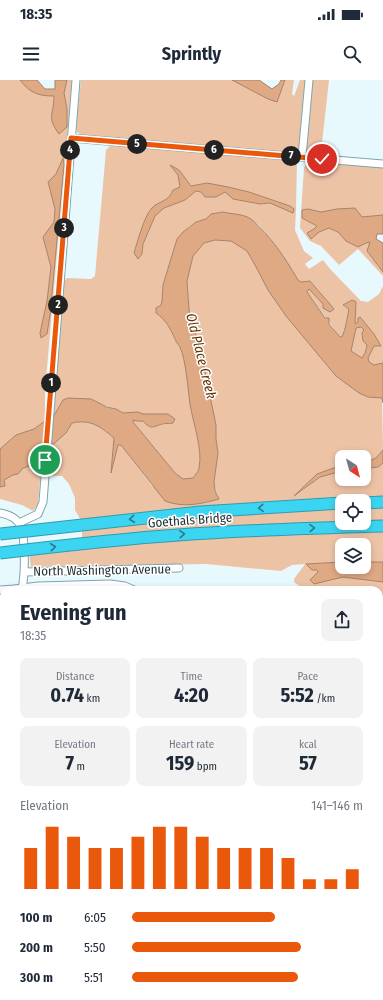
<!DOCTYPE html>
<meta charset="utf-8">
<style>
body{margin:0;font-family:"Fira Sans Condensed",sans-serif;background:#f2f2f3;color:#1f2937;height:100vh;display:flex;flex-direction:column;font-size:15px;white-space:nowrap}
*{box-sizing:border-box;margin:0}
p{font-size:13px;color:#747a83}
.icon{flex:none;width:22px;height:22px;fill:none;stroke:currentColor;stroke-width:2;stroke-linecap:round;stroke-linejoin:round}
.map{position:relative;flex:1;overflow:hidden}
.side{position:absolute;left:0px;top:506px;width:383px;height:414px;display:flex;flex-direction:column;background:#fff;border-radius:12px 12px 0 0;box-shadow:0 2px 6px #0003}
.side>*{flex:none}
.needle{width:26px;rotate:144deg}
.tools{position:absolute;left:335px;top:370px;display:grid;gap:8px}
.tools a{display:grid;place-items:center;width:36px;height:36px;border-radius:8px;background:#fff;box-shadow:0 2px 6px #0003;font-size:20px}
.pin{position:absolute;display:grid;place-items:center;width:34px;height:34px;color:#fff;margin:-17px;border:2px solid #fff;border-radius:50%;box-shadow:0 1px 4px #0007}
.km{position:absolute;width:20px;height:20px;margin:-10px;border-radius:50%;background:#222;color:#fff;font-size:11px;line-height:20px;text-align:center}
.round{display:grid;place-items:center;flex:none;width:42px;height:42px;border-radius:8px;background:#f2f2f3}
.overview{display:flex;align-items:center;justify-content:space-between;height:68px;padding:0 20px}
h1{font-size:22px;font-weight:700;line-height:30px}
.metrics{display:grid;grid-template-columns:repeat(3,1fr);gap:6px;height:68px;padding:4px 20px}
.metrics div{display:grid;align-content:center;border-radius:8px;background:#f2f2f3;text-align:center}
.metrics b{font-size:20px;font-weight:700}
.metrics small{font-size:11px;font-weight:400}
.metrics p{font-size:11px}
.chart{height:112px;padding:8px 20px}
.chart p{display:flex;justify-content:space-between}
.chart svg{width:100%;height:72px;margin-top:4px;stroke:#ea580c;stroke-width:6}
ul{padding:0 20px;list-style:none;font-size:13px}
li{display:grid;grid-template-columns:64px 48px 1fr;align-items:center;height:30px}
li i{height:10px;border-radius:5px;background:#ea580c}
.status{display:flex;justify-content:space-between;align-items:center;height:28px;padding:0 20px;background:#fff;direction:ltr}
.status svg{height:11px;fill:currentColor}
header{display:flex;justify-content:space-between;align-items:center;height:52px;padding:0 20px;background:#fff;font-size:18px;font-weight:700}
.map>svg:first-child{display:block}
.green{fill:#edc3a6;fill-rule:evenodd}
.water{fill:#dfa983;stroke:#a5846b;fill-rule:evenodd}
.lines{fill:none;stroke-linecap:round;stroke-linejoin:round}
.river{stroke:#dfa983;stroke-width:9}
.minor-casing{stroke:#7ba6b0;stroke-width:9}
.highway-casing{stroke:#319bae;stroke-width:13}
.minor{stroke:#fff;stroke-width:7}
.highway{stroke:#3cd5f1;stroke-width:11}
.rail{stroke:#3c4e52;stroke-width:1.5;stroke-dasharray:7 7;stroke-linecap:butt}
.highway-bridge-casing{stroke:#319bae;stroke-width:13;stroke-linecap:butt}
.highway-bridge{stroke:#3cd5f1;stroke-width:11}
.oneway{stroke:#2b7a88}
.route-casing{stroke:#fff;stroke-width:8}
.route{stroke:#ea580c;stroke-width:5}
.labels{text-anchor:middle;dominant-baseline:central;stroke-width:3;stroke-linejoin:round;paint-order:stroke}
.street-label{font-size:13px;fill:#1d2f33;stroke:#fff}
.water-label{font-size:14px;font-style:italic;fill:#653304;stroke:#fff}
</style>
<div class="status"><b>18:35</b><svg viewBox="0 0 49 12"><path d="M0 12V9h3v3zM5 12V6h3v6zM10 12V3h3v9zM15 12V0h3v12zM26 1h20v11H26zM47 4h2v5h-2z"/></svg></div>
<header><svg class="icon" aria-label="menu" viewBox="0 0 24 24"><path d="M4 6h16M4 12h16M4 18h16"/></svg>Sprintly<svg class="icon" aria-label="search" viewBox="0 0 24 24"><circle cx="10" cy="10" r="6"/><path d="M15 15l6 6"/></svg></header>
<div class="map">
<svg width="383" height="920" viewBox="0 0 383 920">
<rect width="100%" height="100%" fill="#e7f9fd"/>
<path class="green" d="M0,0H20C30,12 38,17 54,15V28L51,38L67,29L64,13L67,0H72L45,311V341L34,349L16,355L0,369ZM63,78L64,85L42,258L40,253L47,221L51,187L43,157L54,142L55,129L48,102L56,94Z
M81,0H232L268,19L281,8L285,0H294L292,14L294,16L300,0H306L300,66L298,71L293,74L83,56L77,52L76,47Z
M312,0H329L321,72L319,74L307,73L305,71Z
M112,64L295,79L297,81L296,129L295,150L304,171L313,178L305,184L309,189L323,180L331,190L361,221L368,222L379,214L383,206V283L374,285L369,282L368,278L374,266H381L374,254L360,238L356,248L361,247C369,255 367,269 362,279L351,271L355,251V240L356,233L350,221L343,226L349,229C347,238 346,249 342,257H340L307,212V209H309C320,219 318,223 334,229C326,219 318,211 310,201L301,202L298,200L271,159L259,145L250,139L223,132L211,134L206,139L196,142L190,146L183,152L177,159L162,210L163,216L161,225L158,226L156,233C166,240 170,248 175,260C176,262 178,264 180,267C186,280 188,310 190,324C193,343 203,370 199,388C199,391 195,395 193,398L183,399L175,393L133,342V340L143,341C152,351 160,343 170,344L168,334H143L138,332L123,333L116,329L101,324L63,320L52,339L63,202L67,198L91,199L95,196L106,70ZM171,86L179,90L191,106L207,103L228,107L249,112L290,126L270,123L260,124L225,112L216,117H205L201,112L196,111L185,120L164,128L155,136L143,164L142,174L138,179L134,173C137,163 144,136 151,129C159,121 168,123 173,110L180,107L178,95Z
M308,81L383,88V135L362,137L337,129L321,132L308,129L302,130V138L317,146L314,149L309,152H319L329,148L338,152L346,161L371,162L367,171L383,192V196L358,169L339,185L321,166L310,161L300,148L304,88Z
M215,160L231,161L247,171L255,185L368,317L382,318L383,370L376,378L364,383V377H342V386L317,394L298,414L320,397L342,391V399H364V389L378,387L383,383V735H379V510H305L294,502V499L305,484L292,485L281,491L206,484L31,487L29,473L82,468V442L75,430V418L69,404L62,396H48L49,368L66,353L72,343C90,339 100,346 114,358L112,390L118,365H121L152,406L205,423L211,421L218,415L215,411L214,402L218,373L216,359V345L202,277L189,230L187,201L193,176L204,163ZM342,421H364V443H342ZM342,465H364V487H342Z
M42,376L38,424L33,431L22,425L0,419V407L4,406V400L13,395L18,394L23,388L36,384Z
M4,747V823L1,834L0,852V786L1,755Z"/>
<path class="water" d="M20,0H37L45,9H55V0H67L64,13L67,29V47L59,54C46,36 54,35 54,16C38,16 30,13 20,0Z
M232,0H259L272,9L279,4L281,0H285L277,22L268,19Z
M63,78L64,85L50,235L47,254L41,258L40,253L47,221L51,187L43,157L54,142L55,129L48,102L56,94Z
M170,85L179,90L191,106L207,103L228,107L249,112L290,126L294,129L293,133L270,123L260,124L233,119L225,112L216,117H205L201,112L196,111L185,120L164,128L155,136L143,164L142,174L138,179L134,173C137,163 144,137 151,129C159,120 168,123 173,110L180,107L178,95Z
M355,128L362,137L383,135V154H377L376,159L383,163V192L367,171L370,162L366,163L358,167L346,161L338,152L329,148L319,152L311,159L307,153L314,149L317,146L302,138V130L308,129L321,132L337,129Z
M223,132C231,134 244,134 251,139C271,156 285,178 298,200L301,202L310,201C318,211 326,219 334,229L330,232L323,228V224L309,209L308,210L307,212L325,238H329V244L340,257H342C346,249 347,238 349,229L343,225L352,220L356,222L355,244L358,242V238L360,237L374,254L381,266H374L368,278L369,282L374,285L383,283V323L382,318L368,317L359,313L336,296L286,236L268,210L255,185L247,171L231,161L215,160L204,163L193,176L187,201L189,230L202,277L216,345V359L218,373L214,402L215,411L219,419C201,424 183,428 165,421L121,365H118L111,393L114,358C100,346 90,339 72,343L66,353L49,368L36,384L23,388L18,394L13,395L4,400L5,406L0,407V369L16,355L34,349L45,341L52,339L63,320L68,318L91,319L107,327L116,329L123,333L138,332L143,334H168L175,339L173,343C170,344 167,343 163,344C153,346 152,351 143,341H136L133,340V342L175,393L183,399L193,398C195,395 199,391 199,388C203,369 193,343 190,324C188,310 186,280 180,267C178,264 176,262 175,259C170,248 166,240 156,233V228L161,225L162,221L163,205L177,159L183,152L196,142L206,139L211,134ZM361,247L364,250L362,253L363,261L367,265L365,273L362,278L351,271L356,248Z
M383,370V383L378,387L364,389V383L376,378Z
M339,386H342V391L320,397L294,416L317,394Z
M342,482V487H364V482H383V502L343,497L314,504L310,500L318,492L317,490H312L306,484Z"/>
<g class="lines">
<path class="river" d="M2,860V895L4,900"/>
<g class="minor-casing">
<path id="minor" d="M71,58L383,84
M302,77L309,0
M0,433C24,437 24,453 24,473C25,485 24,497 22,510
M19,443L38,434L43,422L76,0
M25,492L179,488
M0,510L14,509L38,506L110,504L125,506L134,510
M0,727L4,681"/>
</g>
<g class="highway-casing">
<path id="highway" d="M364,423L383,422"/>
</g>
<use href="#minor" class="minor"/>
<use href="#highway" class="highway"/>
<path class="rail" d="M379,739L383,738
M0,845L4,843"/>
<g class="highway-bridge-casing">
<path id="highway-bridge" d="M0,454L200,432L342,423
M0,473C59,466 118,459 178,455C246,450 314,448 383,446"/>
</g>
<use href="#highway-bridge" class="highway-bridge"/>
</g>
<defs><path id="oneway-chevron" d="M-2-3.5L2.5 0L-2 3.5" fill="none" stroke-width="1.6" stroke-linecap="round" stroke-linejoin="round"/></defs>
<g class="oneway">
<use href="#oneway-chevron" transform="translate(261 428) rotate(176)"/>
<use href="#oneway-chevron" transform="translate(132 439) rotate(174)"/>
<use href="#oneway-chevron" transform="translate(312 448) rotate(-2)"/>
<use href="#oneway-chevron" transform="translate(182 454) rotate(-4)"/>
<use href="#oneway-chevron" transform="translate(53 467) rotate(-6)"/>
</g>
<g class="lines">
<g class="route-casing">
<path id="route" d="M45,380L71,58L322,79"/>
</g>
<use href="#route" class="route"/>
</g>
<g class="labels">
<g class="street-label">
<text transform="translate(190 440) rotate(-4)">Goethals Bridge</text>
<text transform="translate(102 490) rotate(-1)">North Washington Avenue</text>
</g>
<g class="water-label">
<text transform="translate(201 276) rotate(76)">Old Place Creek</text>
</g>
</g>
</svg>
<div class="tools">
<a><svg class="needle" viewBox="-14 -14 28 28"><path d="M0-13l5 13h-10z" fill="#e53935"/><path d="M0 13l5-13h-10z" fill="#747a83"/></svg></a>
<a><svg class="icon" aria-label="locate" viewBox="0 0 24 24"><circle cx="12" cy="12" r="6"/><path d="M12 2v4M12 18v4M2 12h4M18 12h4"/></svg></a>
<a><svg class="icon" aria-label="layers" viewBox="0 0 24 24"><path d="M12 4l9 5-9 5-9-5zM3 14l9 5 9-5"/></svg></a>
</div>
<div class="pin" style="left:45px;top:380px;background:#1e9e55"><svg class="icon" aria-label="arrive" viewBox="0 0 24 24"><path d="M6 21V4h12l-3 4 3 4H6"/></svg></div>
<div class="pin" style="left:322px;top:79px;background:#d93025"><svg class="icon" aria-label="check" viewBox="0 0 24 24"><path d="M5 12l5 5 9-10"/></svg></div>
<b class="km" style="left:51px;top:303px">1</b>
<b class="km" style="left:58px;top:225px">2</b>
<b class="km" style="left:64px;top:148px">3</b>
<b class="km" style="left:70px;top:70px">4</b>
<b class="km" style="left:137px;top:64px">5</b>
<b class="km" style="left:214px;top:70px">6</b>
<b class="km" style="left:291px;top:76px">7</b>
<section class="side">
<div class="overview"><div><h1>Evening run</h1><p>18:35</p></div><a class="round"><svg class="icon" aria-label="share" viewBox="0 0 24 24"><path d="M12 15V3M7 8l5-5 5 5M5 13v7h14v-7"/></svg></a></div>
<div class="metrics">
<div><p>Distance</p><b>0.74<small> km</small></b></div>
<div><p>Time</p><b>4:20</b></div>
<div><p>Pace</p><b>5:52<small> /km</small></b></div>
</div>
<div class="metrics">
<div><p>Elevation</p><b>7<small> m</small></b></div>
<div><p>Heart rate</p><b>159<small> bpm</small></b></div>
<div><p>kcal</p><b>57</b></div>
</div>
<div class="chart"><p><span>Elevation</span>141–146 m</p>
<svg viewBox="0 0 160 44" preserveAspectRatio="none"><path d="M5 44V19M15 44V6M25 44V12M35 44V19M45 44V19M55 44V12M65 44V6M75 44V6M85 44V12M95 44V19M105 44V19M115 44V19M125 44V25M135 44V38M145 44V38M155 44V32"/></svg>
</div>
<ul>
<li><b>100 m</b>6:05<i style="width:62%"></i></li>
<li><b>200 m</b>5:50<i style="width:73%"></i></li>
<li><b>300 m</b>5:51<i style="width:72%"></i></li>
</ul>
</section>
</div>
